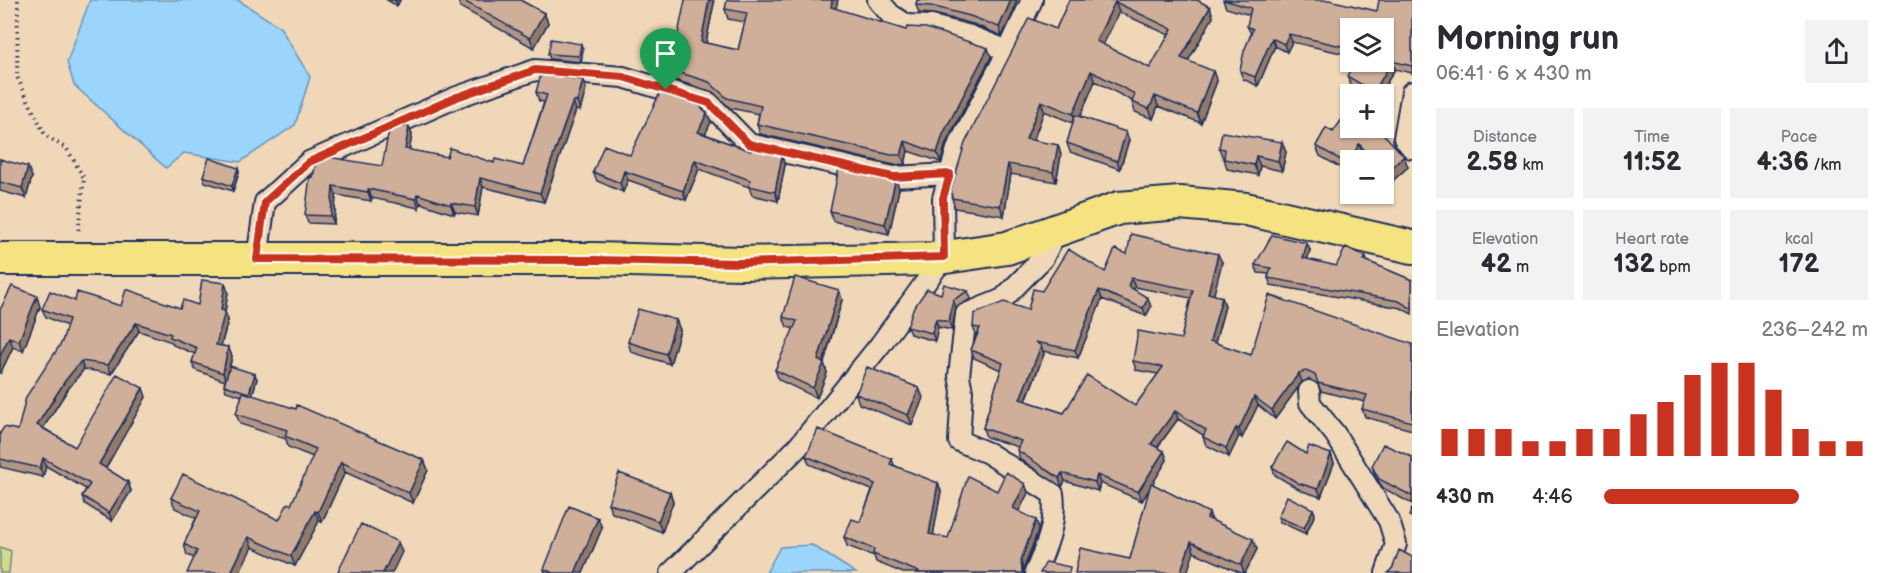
<!DOCTYPE html>
<meta charset="utf-8">
<style>
body{margin:0;font-family:"Balsamiq Sans",sans-serif;background:#f2f2f3;color:#2b2b33;height:100vh;display:flex;flex-direction:column;font-size:22px;white-space:nowrap}
*{box-sizing:border-box;margin:0}
p{font-size:20px;color:#7c7c81}
.icon{flex:none;width:33px;height:33px;fill:none;stroke:currentColor;stroke-width:2;stroke-linecap:round;stroke-linejoin:round}
.map{position:relative;flex:1;overflow:hidden}
.panel{display:flex;flex-direction:column;background:#fff;width:480px}
.panel>*{flex:none}
.buttons{position:absolute;left:1340px;top:18px;display:grid;gap:12px}
.buttons a{display:grid;place-items:center;width:54px;height:54px;border-radius:0px;background:#fff;box-shadow:0 2px 4px #0004;font-size:30px}
.pin{position:absolute;display:grid;place-items:center;width:51px;height:51px;color:#fff;margin:-62px -26px;border-radius:50% 50% 50% 0;rotate:-45deg;box-shadow:0 0 6px #0007}
.pin .icon{rotate:45deg}
.round{display:grid;place-items:center;flex:none;width:63px;height:63px;border-radius:0px;background:#f2f2f3}
.head{display:flex;align-items:center;justify-content:space-between;height:102px;padding:0 24px}
h1{font-size:33px;font-weight:700;line-height:45px}
.figures{display:grid;grid-template-columns:repeat(3,1fr);gap:9px;height:102px;padding:6px 24px}
.figures div{display:grid;align-content:center;border-radius:0px;background:#f2f2f3;text-align:center}
.figures b{font-size:26px;font-weight:700}
.figures small{font-size:16px;font-weight:400}
.figures p{font-size:16px}
.chart{height:168px;padding:12px 24px}
.chart p{display:flex;justify-content:space-between}
.chart svg{width:100%;height:108px;margin-top:6px;stroke:#c8321e;stroke-width:6}
ul{padding:0 24px;list-style:none;font-size:20px}
li{display:grid;grid-template-columns:96px 72px 1fr;align-items:center;height:45px}
li i{height:15px;border-radius:8px;background:#c8321e}
main{display:flex;flex:1;min-height:0}
.map>svg:first-child{display:block}
.green{fill:#cfdc8f;stroke:#758676;stroke-width:1.5}
.water{fill:#9bd5fb;stroke:#6893bc;stroke-width:1.5}
.lines{fill:none;stroke-linecap:round;stroke-linejoin:round}
.street-casing{stroke:#1b2f5e;stroke-width:24}
.primary-casing{stroke:#1b2f5e;stroke-width:36}
.path{stroke:#1b2f5e;stroke-width:4;stroke-dasharray:1.5 4.5;stroke-linecap:butt}
.street{stroke:#f0d7b8;stroke-width:20}
.primary{stroke:#f5e382;stroke-width:32}
.wall{fill:#b29684;stroke:#1b2f5e;stroke-width:1.5;fill-rule:evenodd}
.shaded-wall{fill:#917a6b;stroke:#1b2f5e;stroke-width:1.5}
.building{fill:#cfaf99;stroke:#1b2f5e;stroke-width:1.5;fill-rule:evenodd}
.route-casing{stroke:#fff;stroke-width:12}
.route{stroke:#c8321e;stroke-width:8}
</style>
<main>
<div class="map">
<svg width="1412" height="573" viewBox="0 0 1412 573">
<rect width="100%" height="100%" fill="#f0d7b8"/>
<filter id="ink" filterUnits="userSpaceOnUse"><feTurbulence type="fractalNoise" baseFrequency=".0167" numOctaves="2"/><feDisplacementMap in="SourceGraphic" scale="12" xChannelSelector="R" yChannelSelector="G"/><feConvolveMatrix kernelMatrix="1 2 1 2 8 2 1 2 1" color-interpolation-filters="sRGB"/></filter>
<g filter="url(#ink)">
<path class="green" d="M0,547L11,551L9,573H0Z"/>
<path class="water" d="M90,0H238L280,27L310,77L295,125L240,162L184,153L166,168L74,85L67,62Z
M812,545L856,573H766L780,547Z"/>
<g class="lines">
<g class="street-casing">
<path id="street" d="M878,0L891,15L907,25L931,26L970,36L1008,51
M1412,92L1404,138L1412,148
M257,259L265,202L309,162L457,97L535,70L623,77L709,103L749,144L893,177L950,174
M1309,391L1310,403L1335,434L1389,521L1396,544L1386,573
M671,573L798,447L880,345L944,257L943,198L957,149L1008,51L1032,0
M1035,573C1046,547 1057,522 1053,494L988,453L959,441L962,391L959,376L966,314L1003,299L1043,258L1057,230"/>
</g>
<g class="primary-casing">
<path id="primary" d="M0,259H595L740,263L932,259L1007,248L1119,208L1180,203L1246,209L1412,247"/>
</g>
<path class="path" d="M18,0L17,77L45,135L67,149L84,178L78,233"/>
<use href="#street" class="street"/>
<use href="#primary" class="primary"/>
</g>
<path class="wall" d="M387,0H400L397,6Z
M458,0H520L544,13L548,23L534,48L460,7Z
M917,0H1017L1013,13L1002,36L973,24L934,14L919,13L916,5Z
M1069,0H1197L1210,7L1213,17L1188,61L1217,81L1201,123L1158,106L1153,119L1135,112L1132,102V101L1095,81L1080,116L1129,140L1120,169L1070,152L1067,143L1073,123L1044,111L1033,141L1058,145L1061,155L1056,182L1011,174L1004,216L955,208L952,198L1056,29ZM1119,12L1169,35L1150,68L1103,45Z
M1223,0L1377,11L1412,0V73L1395,69L1380,94H1368L1350,84L1347,76L1383,62L1350,28V55L1292,42L1287,52L1275,46L1258,86L1243,79L1240,71L1251,34L1247,26L1250,15L1226,8Z
M714,3L706,43L738,50L745,22L728,19L725,9H836L991,57L946,143L941,162L908,151L905,164L894,165L760,134L757,124L759,114L730,108L713,92L668,78L665,68L675,49Z
M583,49L581,62L550,59L548,54Z
M583,80L586,89L580,111L576,110L544,202L483,187L478,216L455,212L454,214L420,203L419,208L372,198L371,201L336,195L334,224L308,223L305,215L313,177L382,166L409,127L412,135L409,150L447,157L523,166L544,102L539,101L536,92Z
M707,113L711,122L705,134L785,165L778,201L752,195L749,187L699,169L686,200L628,180L623,192L597,181L593,172L630,155Z
M1326,128L1408,167L1389,184L1383,177V160H1368L1363,154L1360,160H1350V173L1320,156L1316,146Z
M1219,148L1286,152L1282,171L1260,166L1258,175L1227,169L1224,158H1223Z
M0,159L32,177L26,198L0,191Z
M238,168L239,173L233,191L205,182L203,176Z
M899,189L889,234L833,221L830,211Z
M1310,250L1307,259L1336,266L1366,257L1367,261L1412,280V314L1401,308L1271,285L1268,278L1269,274L1258,273L1255,265Z
M1127,254L1222,262L1213,295L1222,297L1225,306L1215,343L1251,355L1412,344V430L1365,417L1362,409L1365,402L1321,391L1318,384L1309,379L1302,382L1275,419L1258,405L1242,438L1239,436L1229,457L1206,445L1203,437V435L1178,419L1157,448L1164,451L1167,460L1152,484L1209,513L1212,521L1257,549L1245,573H1241L1194,552L1130,559L1150,488L1142,501L1100,483L1098,491L1065,481L1062,487L1020,459L1017,450L1018,447L986,437L983,428L1001,370L974,358L971,350L977,335H976L973,327L1028,310L1042,291L1105,272ZM1135,287L1191,298L1181,339L1133,361L1136,370L1158,374L1135,406L1064,413L1026,401L1044,354L1043,351L1078,358L1102,299L1146,316L1151,307L1133,289Z
M839,290L842,300L824,363L827,373L817,398L779,380L775,370L794,329L787,327L783,317Z
M968,291L971,299L956,307L952,330L938,327L935,341L910,334L907,327L941,294Z
M228,292L225,312L228,320L221,346L228,347L232,356L229,370L257,379L252,395L424,460L428,470L413,503L345,472L322,522L319,521L295,566L252,547L194,558L187,555L184,544L196,518L175,508L171,498L279,520L291,505L313,457L288,447L286,439L240,424L236,414L242,396L226,391L224,385L225,381L195,370L192,362L195,354L173,345L172,342L139,331L111,374L84,369L68,389L43,428L75,447L146,397L105,468L128,482L131,491L112,521L85,504L82,496L86,489L46,466L43,477L0,467V433L18,430L62,342L67,326L46,317L42,309L75,301L121,306L180,308L198,305Z
M40,307L23,351L13,347L0,374V310Z
M676,320L680,330L670,364L631,352L628,342Z
M919,388L923,398L912,425L859,404L856,394Z
M1306,454H1331L1334,463L1321,497L1302,491L1275,475L1272,467Z
M806,456L892,459L894,465L941,491L933,535L948,538L997,491L1025,484L1028,493L1019,511L1039,528L1024,568V572L1026,573H903L876,562L874,556L847,546L844,537L860,522L872,490L809,464Z
M1412,457V504L1383,488L1375,476L1372,466Z
M670,492L673,502L662,532L612,513L608,503Z
M1313,509L1315,514L1306,534L1280,522L1278,517Z
M602,528L583,573H545L544,569Z"/>
<path class="shaded-wall" d="M395,0H400L397,6Z
M709,0H713L714,3L704,52L701,42Z
M832,0H838L834,17L831,7Z
M1011,0H1017L1013,13L1002,36L999,27Z
M1115,2L1119,12L1100,51L1096,41Z
M1210,7L1213,17L1184,68L1181,58Z
M544,13L548,23L534,48L530,38Z
M1289,34L1292,42L1287,52L1284,44Z
M1272,38L1275,46L1258,86L1255,77Z
M581,44L583,49L581,62L579,56Z
M988,48L991,57L946,143L941,162L937,153L943,134Z
M1392,61L1395,69L1380,94H1375L1374,92Z
M1091,71L1095,81L1077,124L1073,114Z
M1213,71L1217,81L1201,123L1197,113Z
M583,80L586,89L580,111L577,102Z
M1155,96L1158,106L1153,119L1149,109Z
M573,101L576,110L544,202L540,193Z
M1041,101L1044,111L1030,149L1026,139Z
M707,113L711,122L702,141L698,132Z
M409,127L412,135L408,158L405,149Z
M1126,132L1129,140L1120,169L1117,161Z
M905,141L908,151L905,164L901,155Z
M1282,142L1286,152L1282,171L1278,161Z
M1359,144L1363,154L1360,160H1350Z
M1058,145L1061,155L1056,182L1053,172Z
M782,156L785,165L778,201L775,192Z
M1256,156L1260,166L1258,175L1254,165Z
M1404,156L1408,167L1389,184L1385,174Z
M695,160L699,169L686,200L683,191Z
M1008,164L1011,174L1004,216L1000,206Z
M28,167L32,177L26,198L22,188Z
M238,168L239,173L233,191L232,186Z
M624,171L628,180L623,192L620,183Z
M480,178L483,187L478,216L475,207Z
M896,178L899,189L889,234L885,224Z
M333,186L336,195L334,224L331,216Z
M368,189L372,198L371,201L368,192Z
M417,194L420,203L419,208L416,199Z
M451,203L455,212L454,214L451,205Z
M1307,243L1310,250L1306,265L1303,258Z
M1218,254L1222,262L1212,302L1208,293Z
M1131,278L1135,287L1131,295L1128,286Z
M225,283L228,292L225,312L228,320L219,353L216,345Z
M839,290L842,300L823,364L824,363L827,373L817,398L813,388L818,360Z
M1099,290L1102,299L1078,358L1075,350Z
M37,296L40,307L23,351L19,341Z
M1222,297L1225,306L1213,350L1210,341Z
M1148,298L1151,307L1146,316L1143,308Z
M953,300L956,307L952,330L949,322Z
M936,319L938,327L935,341L932,333Z
M676,320L680,330L670,364L666,354Z
M136,323L139,331L111,374L108,365Z
M9,337L13,347L0,374V356Z
M1041,346L1044,354L1023,407L1020,399Z
M228,347L232,356L226,381L223,373Z
M81,361L84,369L68,389L40,433L37,425L65,381Z
M1299,373L1302,382L1275,419L1272,410Z
M255,374L257,379L251,399L249,393Z
M143,388L146,397L103,473L99,464Z
M919,388L923,398L912,425L908,415Z
M1254,397L1258,405L1242,438L1239,429Z
M1175,411L1178,419L1154,452L1151,444Z
M1236,428L1239,436L1229,457L1226,448Z
M1164,451L1167,460L1142,501L1138,492Z
M1331,454L1334,463L1321,497L1318,489Z
M43,458L46,466L43,477L40,468Z
M424,460L428,470L413,503L409,493Z
M341,462L345,472L322,522L318,512Z
M1062,473L1065,481L1062,487L1059,478Z
M1097,475L1100,483L1098,491L1095,482Z
M128,482L131,491L112,521L109,513Z
M938,483L941,491L932,542L929,534Z
M1025,484L1028,493L1016,517L1013,508Z
M670,492L673,502L662,532L658,521Z
M1313,509L1315,514L1306,534L1304,528Z
M315,511L319,521L295,566L291,556Z
M1209,513L1213,523L1207,518Z
M598,518L602,528L583,573H575Z
M1036,520L1039,528L1024,568V573H1023L1021,560Z
M248,537L252,547L239,573H231Z
M1253,539L1257,549L1245,573H1244L1241,565Z
M398,542L402,552L392,573H383Z
M1191,542L1194,552L1187,573H1180Z"/>
<path class="building" d="M462,0H520L544,13L530,38Z
M685,0H709L701,42L738,50L747,13L725,9L727,0H832L831,7L906,30L907,27L926,28L988,48L943,134L937,153L905,141L901,155H891L757,124L761,106L727,98L709,82L665,68L669,48L675,49Z
M917,0H1011L999,27L970,16L931,6L916,5Z
M1069,0H1197L1210,7L1181,58L1213,71L1197,113L1155,96L1149,109L1132,102L1135,94L1091,71L1073,114L1041,101L1026,139L1058,145L1053,172L1008,164L1000,206L952,198L951,190L965,143L1029,18L1056,29ZM1115,2L1172,29L1150,68L1096,41Z
M1224,0H1329L1377,11L1379,0H1412V66L1392,61L1374,92L1347,76L1355,62H1383V28H1350V48L1289,34L1284,44L1272,38L1255,77L1240,71L1244,51L1253,29L1247,26L1251,8Z
M551,39L581,44L579,56L548,54Z
M541,74L583,80L577,102L573,101L540,193L480,178L475,207L451,203V205L417,194L416,199L368,189V192L333,186L331,216L305,215L310,176L313,177L316,162L328,157L382,166L389,130L400,125L409,127L405,149L447,157L450,148L494,163L495,159L523,166L547,95L536,92Z
M660,93L699,105L707,113L698,132L751,151L752,149L782,156L775,192L749,186L750,180L695,160L683,191L624,171L620,183L593,172L604,145L630,155Z
M1350,108V128H1378L1404,156L1385,174L1383,171V160H1374L1359,144L1348,164L1316,146L1326,128L1333,132Z
M1075,115L1126,132L1117,161L1067,143Z
M1222,132L1282,142L1278,161L1256,156L1254,165L1224,159L1225,149L1219,148Z
M209,158L238,168L232,186L203,176Z
M0,159L28,167L22,188L0,182Z
M839,168L896,178L885,224L830,211Z
M1131,234L1218,254L1208,293L1222,297L1210,341L1251,355L1269,295L1412,344V422L1362,409L1367,395L1318,383L1315,375L1306,371L1299,373L1272,410L1254,397L1239,429L1236,428L1226,448L1203,437L1206,430L1175,411L1151,444L1164,451L1138,492L1097,475L1095,482L1062,473L1059,478L1017,450L1021,441L983,428L1003,363L971,350L980,328L973,327L974,314L1004,302L1028,310L1033,289L1042,291L1068,249L1105,272L1115,249L1127,254ZM1131,278L1193,290L1181,339L1138,331L1133,361L1163,367L1135,406L1087,375L1064,413L1020,399L1041,346L1035,342L1075,350L1099,290L1143,308L1148,298L1128,286Z
M1272,235L1307,243L1303,258L1336,266L1346,247L1366,257L1364,260L1412,280V309L1399,301L1268,278L1271,268L1255,265Z
M795,277L839,290L818,360L824,363L813,388L775,370L797,321L783,317Z
M202,280L225,283L221,310L225,311L216,345L228,347L223,373L192,362L197,348L170,337L171,334L136,323L108,365L81,361L65,381L37,425L75,447L117,374L143,388L99,464L128,482L109,513L82,496L90,484L43,458L40,468L0,459V433L4,427L18,430L26,397L62,342L69,319L42,309L50,291L75,301L77,292L121,306L126,289L180,308L183,300L198,305Z
M944,284L968,291L953,300L949,322L936,319L932,333L907,327L913,309L927,289L941,294Z
M12,286L37,296L19,341L9,337L0,356V310Z
M638,309L676,320L666,354L628,342Z
M230,366L255,374L249,393L224,385Z
M867,367L919,388L908,415L856,394Z
M243,392L296,409L297,405L424,460L409,493L341,462L318,512L315,511L291,556L248,537L231,572L232,573H187L197,551L184,544L200,511L171,498L183,474L279,520L288,503L291,505L316,449L285,436L287,430L236,414Z
M818,429L892,459L890,464L938,483L929,534L948,538L968,476L997,491L1006,472L1025,484L1013,508L1036,520L1021,560L1022,571L1026,573H918L919,572L873,554L874,549L844,537L852,519L860,522L875,484L806,456Z
M1287,442L1306,454L1309,446L1331,454L1318,489L1298,483L1272,467Z
M1383,444L1412,457V496L1379,479L1372,466Z
M619,473L670,492L658,521L608,503Z
M1151,483L1209,513L1207,518L1253,539L1241,565L1191,542L1180,573H1075L1080,548L1130,559Z
M1287,496L1313,509L1304,528L1278,517Z
M569,506L598,518L575,573H553L544,569Z
M1412,508V517L1409,516Z
M361,524L398,542L383,573H341L338,571Z
M1399,550L1412,557V573H1388L1393,567Z
M1046,562L1070,567L1069,573H1040Z"/>
</g>
<g class="lines" filter="url(#ink)">
<g class="route-casing">
<path id="route" d="M535,70L623,77L709,103L749,144L893,177L950,174L943,198L944,257L740,263L595,260L257,259L265,202L309,162L457,97Z"/>
</g>
<use href="#route" class="route"/>
</g>
</svg>
<div class="buttons">
<a><svg class="icon" aria-label="layers" viewBox="0 0 24 24"><path d="M12 4l9 5-9 5-9-5zM3 14l9 5 9-5"/></svg></a>
<a>+</a>
<a>−</a>
</div>
<div class="pin" style="left:666px;top:90px;background:#1e9e55"><svg class="icon" aria-label="arrive" viewBox="0 0 24 24"><path d="M6 21V4h12l-3 4 3 4H6"/></svg></div>
</div>
<section class="panel">
<div class="head"><div><h1>Morning run</h1><p>06:41 · 6 × 430 m</p></div><a class="round"><svg class="icon" aria-label="share" viewBox="0 0 24 24"><path d="M12 15V3M7 8l5-5 5 5M5 13v7h14v-7"/></svg></a></div>
<div class="figures">
<div><p>Distance</p><b>2.58<small> km</small></b></div>
<div><p>Time</p><b>11:52</b></div>
<div><p>Pace</p><b>4:36<small> /km</small></b></div>
</div>
<div class="figures">
<div><p>Elevation</p><b>42<small> m</small></b></div>
<div><p>Heart rate</p><b>132<small> bpm</small></b></div>
<div><p>kcal</p><b>172</b></div>
</div>
<div class="chart"><p><span>Elevation</span>236–242 m</p>
<svg viewBox="0 0 160 44" preserveAspectRatio="none"><path d="M5 44V33M15 44V33M25 44V33M35 44V38M45 44V38M55 44V33M65 44V33M75 44V27M85 44V22M95 44V11M105 44V6M115 44V6M125 44V17M135 44V33M145 44V38M155 44V38"/></svg>
</div>
<ul>
<li><b>430 m</b>4:46<i style="width:74%"></i></li>
</ul>
</section>
</main>
